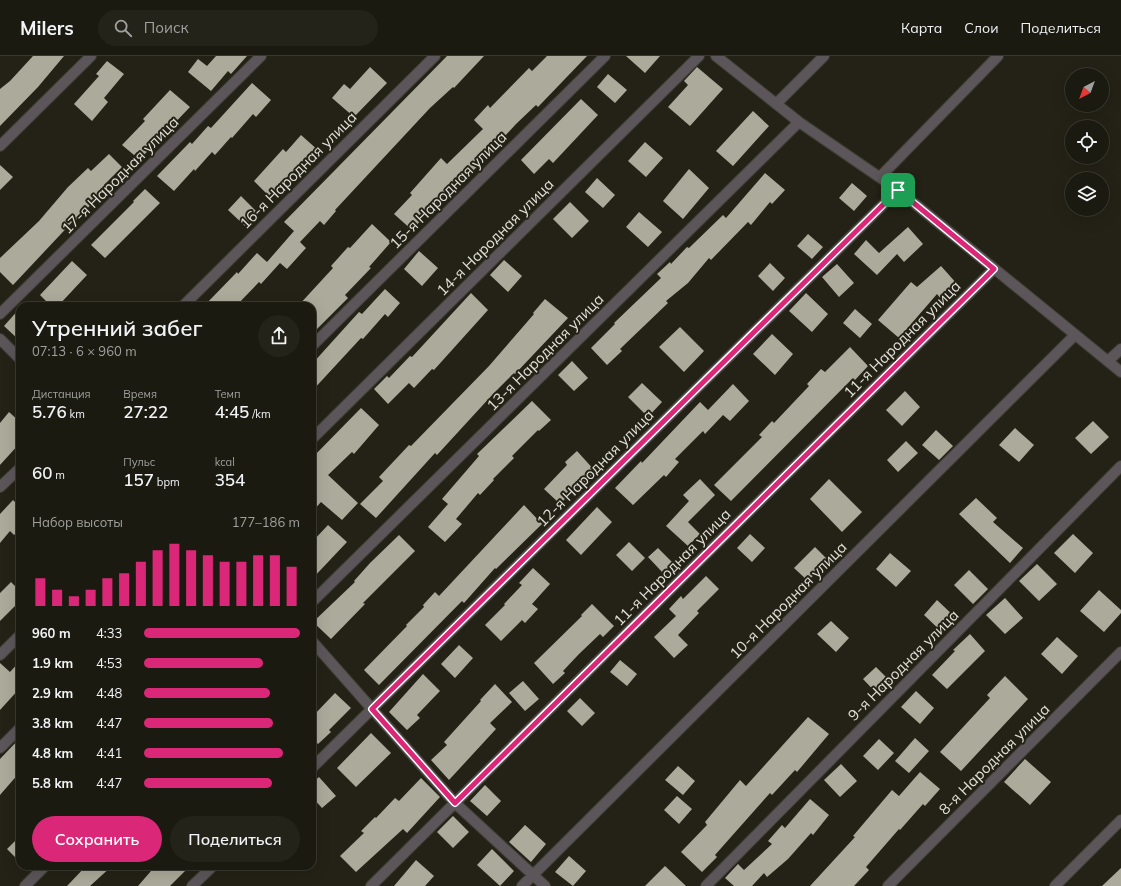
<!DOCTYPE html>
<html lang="ru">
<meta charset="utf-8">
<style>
body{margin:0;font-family:Mulish,sans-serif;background:#242319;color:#f1f3f6;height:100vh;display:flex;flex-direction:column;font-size:15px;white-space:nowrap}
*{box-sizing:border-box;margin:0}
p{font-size:13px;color:#a0a19f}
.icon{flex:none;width:22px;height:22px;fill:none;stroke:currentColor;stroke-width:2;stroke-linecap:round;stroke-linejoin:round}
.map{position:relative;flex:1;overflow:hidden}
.panel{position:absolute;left:16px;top:246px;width:300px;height:568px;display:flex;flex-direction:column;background:#1b1a10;border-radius:12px;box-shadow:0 4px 16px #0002,0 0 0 1px #393830}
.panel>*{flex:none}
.needle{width:26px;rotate:221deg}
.buttons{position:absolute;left:1065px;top:12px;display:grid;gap:8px}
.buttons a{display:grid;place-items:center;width:44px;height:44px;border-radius:50%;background:#1b1a10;box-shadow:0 4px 16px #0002,0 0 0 1px #393830;font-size:20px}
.pin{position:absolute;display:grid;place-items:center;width:34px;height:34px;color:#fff;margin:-17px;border-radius:8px;box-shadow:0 2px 6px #0006}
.round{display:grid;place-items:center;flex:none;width:42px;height:42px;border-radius:21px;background:#242319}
.summary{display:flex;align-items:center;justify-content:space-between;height:68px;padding:0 16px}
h1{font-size:22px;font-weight:600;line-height:30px}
.metrics{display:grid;grid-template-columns:repeat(3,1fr);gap:6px;height:68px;padding:4px 16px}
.metrics div{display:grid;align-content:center}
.metrics b{font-size:17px;font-weight:600}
.metrics small{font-size:11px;font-weight:400}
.metrics p{font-size:11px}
.chart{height:112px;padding:8px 16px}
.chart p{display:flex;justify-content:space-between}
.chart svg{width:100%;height:72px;margin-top:4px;stroke:#db2777;stroke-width:6}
.cta{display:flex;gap:8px;margin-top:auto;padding:8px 16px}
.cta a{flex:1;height:46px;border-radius:24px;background:#db2777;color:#fff;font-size:16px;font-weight:600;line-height:46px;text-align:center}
.cta a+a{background:#242319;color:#f1f3f6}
ul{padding:0 16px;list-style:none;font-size:13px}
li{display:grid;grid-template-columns:64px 48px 1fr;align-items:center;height:30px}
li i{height:10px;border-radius:5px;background:#db2777}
header{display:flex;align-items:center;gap:24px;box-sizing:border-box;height:56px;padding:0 20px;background:#1b1a10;border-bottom:1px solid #393830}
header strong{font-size:19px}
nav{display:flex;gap:22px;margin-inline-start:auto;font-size:14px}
.search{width:280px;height:36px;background:#242319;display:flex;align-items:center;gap:10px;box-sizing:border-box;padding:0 14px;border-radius:22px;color:#a0a19f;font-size:15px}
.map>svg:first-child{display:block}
.building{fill:#acaa9a}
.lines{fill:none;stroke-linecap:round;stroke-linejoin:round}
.minor-casing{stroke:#3e3d31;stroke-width:12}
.minor{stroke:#5c565a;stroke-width:10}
.route-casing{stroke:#fff;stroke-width:8}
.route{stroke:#db2777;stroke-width:5}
.labels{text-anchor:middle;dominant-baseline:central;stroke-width:4;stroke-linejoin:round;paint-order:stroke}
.street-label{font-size:15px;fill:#e1e0d8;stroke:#242216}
</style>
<header>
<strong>Milers</strong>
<div class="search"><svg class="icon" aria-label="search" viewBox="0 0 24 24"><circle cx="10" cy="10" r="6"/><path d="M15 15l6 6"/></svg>Поиск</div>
<nav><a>Карта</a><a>Слои</a><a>Поделиться</a></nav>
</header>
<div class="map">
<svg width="1121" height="830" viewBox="0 0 1121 830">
<rect width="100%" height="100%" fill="#242216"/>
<path class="building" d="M33,0H64L38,31L0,70V33L10,25Z
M216,0H247L231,18L228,15L211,35L188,16L198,3L207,10Z
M447,0H484L454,32L453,31L430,52L335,154L336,155L324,169L320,165L300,186L306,192L287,213L280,207L261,228L259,226L236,250H204L237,216L238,218L257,197L267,206L294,175L284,166Z
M547,0H587L538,51L536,49L516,68L472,116L470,114L449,138L447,136L412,174L394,158L412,139L410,137L441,102L447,108L483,73L474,64L488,49L490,52L529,12L532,15Z
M626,0H660L645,17Z
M107,5L124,18L104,42L108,46L92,65L74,48L99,20L96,18Z
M370,11L387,27L354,61L332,42L344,28L350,33Z
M697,11L723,33L690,70L668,51L688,29L684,25Z
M608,18L627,34L615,47L597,31Z
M252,27L271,44L256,61L253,58L232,82L231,81L215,99L212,96L195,115L194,113L174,135L157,120L190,86L192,88L208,70L211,72Z
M170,34L190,51L142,101L137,96L134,99L122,89L145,65L143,63Z
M581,43L598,59L553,107L549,103L534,118L521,104Z
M753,55L769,70L733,110L716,95Z
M301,79L319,95L307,108L303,105L269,140L254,125L283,93L286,96Z
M645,86L663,102L646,121L628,105Z
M109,98L122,111L104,129L107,132L76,164L75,163L13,229L0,216V202L39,165L68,131L88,112L91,115Z
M0,109L13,121L0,134Z
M689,113L709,132L683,163L663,145Z
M765,117L785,134L772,148L770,146L751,169L748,166L711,204L709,202L688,227L666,245L668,247L620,293L622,295L607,309L591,292L615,268L614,267L661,222L657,218L670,206L671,208L687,191L689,192L723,159L726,162Z
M597,122L615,139L603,152L585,136Z
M852,127L867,140L854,155L839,142Z
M145,133L160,147L105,202L91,189L134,146L133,145Z
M241,140L257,156L245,170L228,154Z
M570,146L589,165L572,182L553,163Z
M639,156L662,176L648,191L626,171Z
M372,168L391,186L369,211L371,212L345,239L348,242L312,278V250H298L333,212L331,210L348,191L350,192Z
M908,171L923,188L904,206L897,198L877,219L854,198L866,184L879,197Z
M808,178L823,191L812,203L797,190Z
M419,195L438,212L422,230L404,213Z
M504,204L522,220L508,236L490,219Z
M72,205L87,219L58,250H51L40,239Z
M770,207L785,222L773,235L758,220Z
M837,208L854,227L839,241L822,221Z
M941,210L958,229L941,243L937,238L899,282L878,264L911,226L917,231Z
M385,233L400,247L388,261L385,258L363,283L361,282L312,335V308L359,256L362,258Z
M471,237L488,254L434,314L432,313L414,332L409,327L388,348L374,333L387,320L389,322L410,300L412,301Z
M806,237L828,258L812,276L789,255Z
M545,243L568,262L515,318L514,317L493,338L437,399L435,397L376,462L360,448L383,425L379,421L409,389L411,390L489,310L534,258L533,257Z
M20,252V285L4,270Z
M855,253L872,268L860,282L843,267Z
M680,271L704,295L684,316L659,291Z
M772,278L793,298L775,319L753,298Z
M850,291L868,310L855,324L853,322L731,445L714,429L762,381L759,379L772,365L774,367L809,330L807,328L821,313L825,316Z
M572,305L588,322L574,335L558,319Z
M642,327L662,346L648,361L628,341Z
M733,328L749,345L730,365L723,359L705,378L703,375L675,403L679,406L666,421L664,419L633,449L615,432L641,405L642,407L700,346L708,354Z
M905,335L920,351L902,370L886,354Z
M532,345L551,364L539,375L538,374L512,400L514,402L493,423L494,424L480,439L478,437L456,463L462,468L445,486L428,471L448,448L442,443L479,400L477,398Z
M361,352L379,369L354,398L352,396L328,419L358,447L342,464L321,446L312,456V402Z
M9,356L20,366V387L0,409V367Z
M1093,365L1109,381L1091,398L1075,382Z
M1015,372L1034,389L1019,406L999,389Z
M936,374L953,390L939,404L922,389Z
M906,385L918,397L898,416L887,404Z
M577,395L596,416L584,427L582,426L560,448L544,433L567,409L565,406Z
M700,423L715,439L688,466L700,478L688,490L666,470L689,445L683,439Z
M829,423L862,456L842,476L810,443Z
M976,442L997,462L993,466L1023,492L1010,507L959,458Z
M13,444L20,451V473L14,479L10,475L0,487V458Z
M524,449L542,468L496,513L495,512L464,547L462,545L379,629L364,614L407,570L406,569L424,551L423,549L435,536L439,540Z
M597,451L612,466L581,499L566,484Z
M328,469L347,486L312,523V486Z
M750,478L765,492L752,506L737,492Z
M1073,478L1093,497L1075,517L1054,497Z
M399,479L415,495L363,547L365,548L331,583L313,566L355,526L354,525L370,507Z
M629,486L645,502L632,515L616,499Z
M815,491L828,504L808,525L794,512Z
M658,492L673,507L663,517L648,501Z
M890,497L911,515L896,531L876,513Z
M1037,508L1057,528L1039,545L1019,525Z
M533,512L550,528L532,548L538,553L525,567L522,564L501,585L485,569L505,549L504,548L522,529L519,527Z
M969,514L988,533L973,548L954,529Z
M706,520L719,533L697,555L699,557L678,579L688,589L674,602L654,581L676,560L669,553L681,540L683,543Z
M11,526L20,535V545L0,565V537Z
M1099,534L1121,554V557L1104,576L1080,555Z
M1005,542L1023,562L1005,578L986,559Z
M937,544L956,562L943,577L924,559Z
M592,548L614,570L603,581L600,578L579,598L563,615L565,617L553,628L534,607L582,560L581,559Z
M831,565L849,582L836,596L817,578Z
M970,578L985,595L947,633L932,619L955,595L953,594Z
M1057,581L1078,600L1062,618L1041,598Z
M459,589L473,602L455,622L441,608Z
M620,604L637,618L627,630L610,616Z
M20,605V632L0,654V607L10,616Z
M876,611L893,628L880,641L863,623Z
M423,618L440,635L417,659L420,662L407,674L389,656Z
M1005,620L1028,643L961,715L940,696L990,642L987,639Z
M523,625L539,643L525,655L509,637Z
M495,628L512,646L490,667L496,673L449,724L431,704L447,689L444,686L481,645L480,644Z
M916,635L934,652L920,668L901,651Z
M335,637L351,652L329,674L331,676L318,688L312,682V661Z
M580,642L595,657L582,670L567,655Z
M808,661L829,678L797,716L795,714L772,739L770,737L715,799L717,801L702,816L681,796L707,769L705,766L740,724L746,730Z
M371,677L391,697L356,731L337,712Z
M20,682V716L0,739V703Z
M915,682L929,695L909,717L895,705Z
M879,683L894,697L878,714L863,700Z
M1025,703L1051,726L1030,749L1004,726Z
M841,708L857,725L840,741L824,724Z
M678,710L695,725L683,739L665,724Z
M920,716L940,733L925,750L923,748L900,774L899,773L866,811L869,814L854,830H810L855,781L853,780L892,734L899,740Z
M319,721L336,740L322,752L312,741V727Z
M421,722L440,741L407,777L403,773L356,816L340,800L364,777L361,775L375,761L376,762L395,742L399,745Z
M485,729L501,745L487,760L470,745Z
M677,740L692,753L679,768L664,754Z
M810,743L829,759L813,779L811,777L788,803L767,821L764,817L752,830H734L725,822L738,808L744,814L772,788L768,785L782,769L785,772Z
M453,760L469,776L453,792L437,776Z
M525,769L546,788L531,806L509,786Z
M20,780V806L7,793Z
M492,793L514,815L500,830L477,809Z
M569,800L586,815L573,830L555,816Z
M416,804L434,820L425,830H394Z
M86,810H112L90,830H67Z
M146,810H190L170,830H138L151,815Z
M665,810L686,830H645Z
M1121,812V830H1102Z"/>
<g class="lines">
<g class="minor-casing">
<path id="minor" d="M716,0L799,66L898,134L1121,316
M776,48L824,0
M0,90L91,0
M880,121L998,0
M183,250L435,0
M0,258L261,0
M0,283L20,303
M312,290L605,0
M1108,305L1121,293
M312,383L699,0
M0,431L20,412
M312,546L799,66
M312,585L455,747L545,830
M0,599L20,579
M0,692L20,672
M312,712L898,134
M25,830L45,810
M192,830L213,810
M371,830L994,213
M522,830L1075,279
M706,830L1121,410
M888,830L1121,596
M1055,830L1121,764"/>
</g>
<use href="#minor" class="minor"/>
</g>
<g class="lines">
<g class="route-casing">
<path id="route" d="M898,134L994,213L455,747L372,653Z"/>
</g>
<use href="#route" class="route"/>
</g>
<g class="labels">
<g class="street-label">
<text transform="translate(298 114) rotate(-45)">16-я Народная улица</text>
<text transform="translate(120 119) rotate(-45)">17-я Народная улица</text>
<text transform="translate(448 134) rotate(-45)">15-я Народная улица</text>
<text transform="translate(495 181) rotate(-45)">14-я Народная улица</text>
<text transform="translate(902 283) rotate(-45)">11-я Народная улица</text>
<text transform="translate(545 296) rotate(-45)">13-я Народная улица</text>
<text transform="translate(595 412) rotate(-45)">12-я Народная улица</text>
<text transform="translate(672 511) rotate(-45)">11-я Народная улица</text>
<text transform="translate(788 544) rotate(-45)">10-я Народная улица</text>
<text transform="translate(903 609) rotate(-45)">9-я Народная улица</text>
<text transform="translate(994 703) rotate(-45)">8-я Народная улица</text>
</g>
</g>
</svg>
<div class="buttons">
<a><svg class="needle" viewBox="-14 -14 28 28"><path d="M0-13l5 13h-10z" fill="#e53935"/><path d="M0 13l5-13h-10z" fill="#a0a19f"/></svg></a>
<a><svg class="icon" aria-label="locate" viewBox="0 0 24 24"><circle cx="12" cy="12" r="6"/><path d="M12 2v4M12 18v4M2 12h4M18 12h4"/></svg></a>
<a><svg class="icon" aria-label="layers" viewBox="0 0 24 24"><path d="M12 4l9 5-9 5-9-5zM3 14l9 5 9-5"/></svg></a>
</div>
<div class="pin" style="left:898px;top:134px;background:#1e9e55"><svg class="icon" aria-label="arrive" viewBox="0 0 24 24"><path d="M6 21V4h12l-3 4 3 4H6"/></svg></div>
<section class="panel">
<div class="summary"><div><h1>Утренний забег</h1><p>07:13 · 6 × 960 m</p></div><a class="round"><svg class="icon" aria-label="share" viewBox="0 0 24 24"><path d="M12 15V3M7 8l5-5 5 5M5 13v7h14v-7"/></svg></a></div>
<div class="metrics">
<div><p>Дистанция</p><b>5.76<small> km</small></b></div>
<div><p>Время</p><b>27:22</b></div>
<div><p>Темп</p><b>4:45<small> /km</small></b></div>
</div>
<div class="metrics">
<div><b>60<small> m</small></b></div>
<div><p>Пульс</p><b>157<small> bpm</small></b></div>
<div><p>kcal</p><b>354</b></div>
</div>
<div class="chart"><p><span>Набор высоты</span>177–186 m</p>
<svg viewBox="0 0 160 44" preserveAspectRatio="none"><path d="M5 44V27M15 44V34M25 44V38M35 44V34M45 44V27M55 44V24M65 44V17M75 44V10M85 44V6M95 44V10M105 44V13M115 44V17M125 44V17M135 44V13M145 44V13M155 44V20"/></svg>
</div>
<ul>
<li><b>960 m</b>4:33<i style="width:100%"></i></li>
<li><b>1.9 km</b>4:53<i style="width:76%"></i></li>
<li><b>2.9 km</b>4:48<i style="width:81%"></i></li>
<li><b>3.8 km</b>4:47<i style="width:83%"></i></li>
<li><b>4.8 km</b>4:41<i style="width:89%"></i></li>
<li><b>5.8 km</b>4:47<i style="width:82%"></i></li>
</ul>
<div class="cta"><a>Сохранить</a><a>Поделиться</a></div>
</section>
</div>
